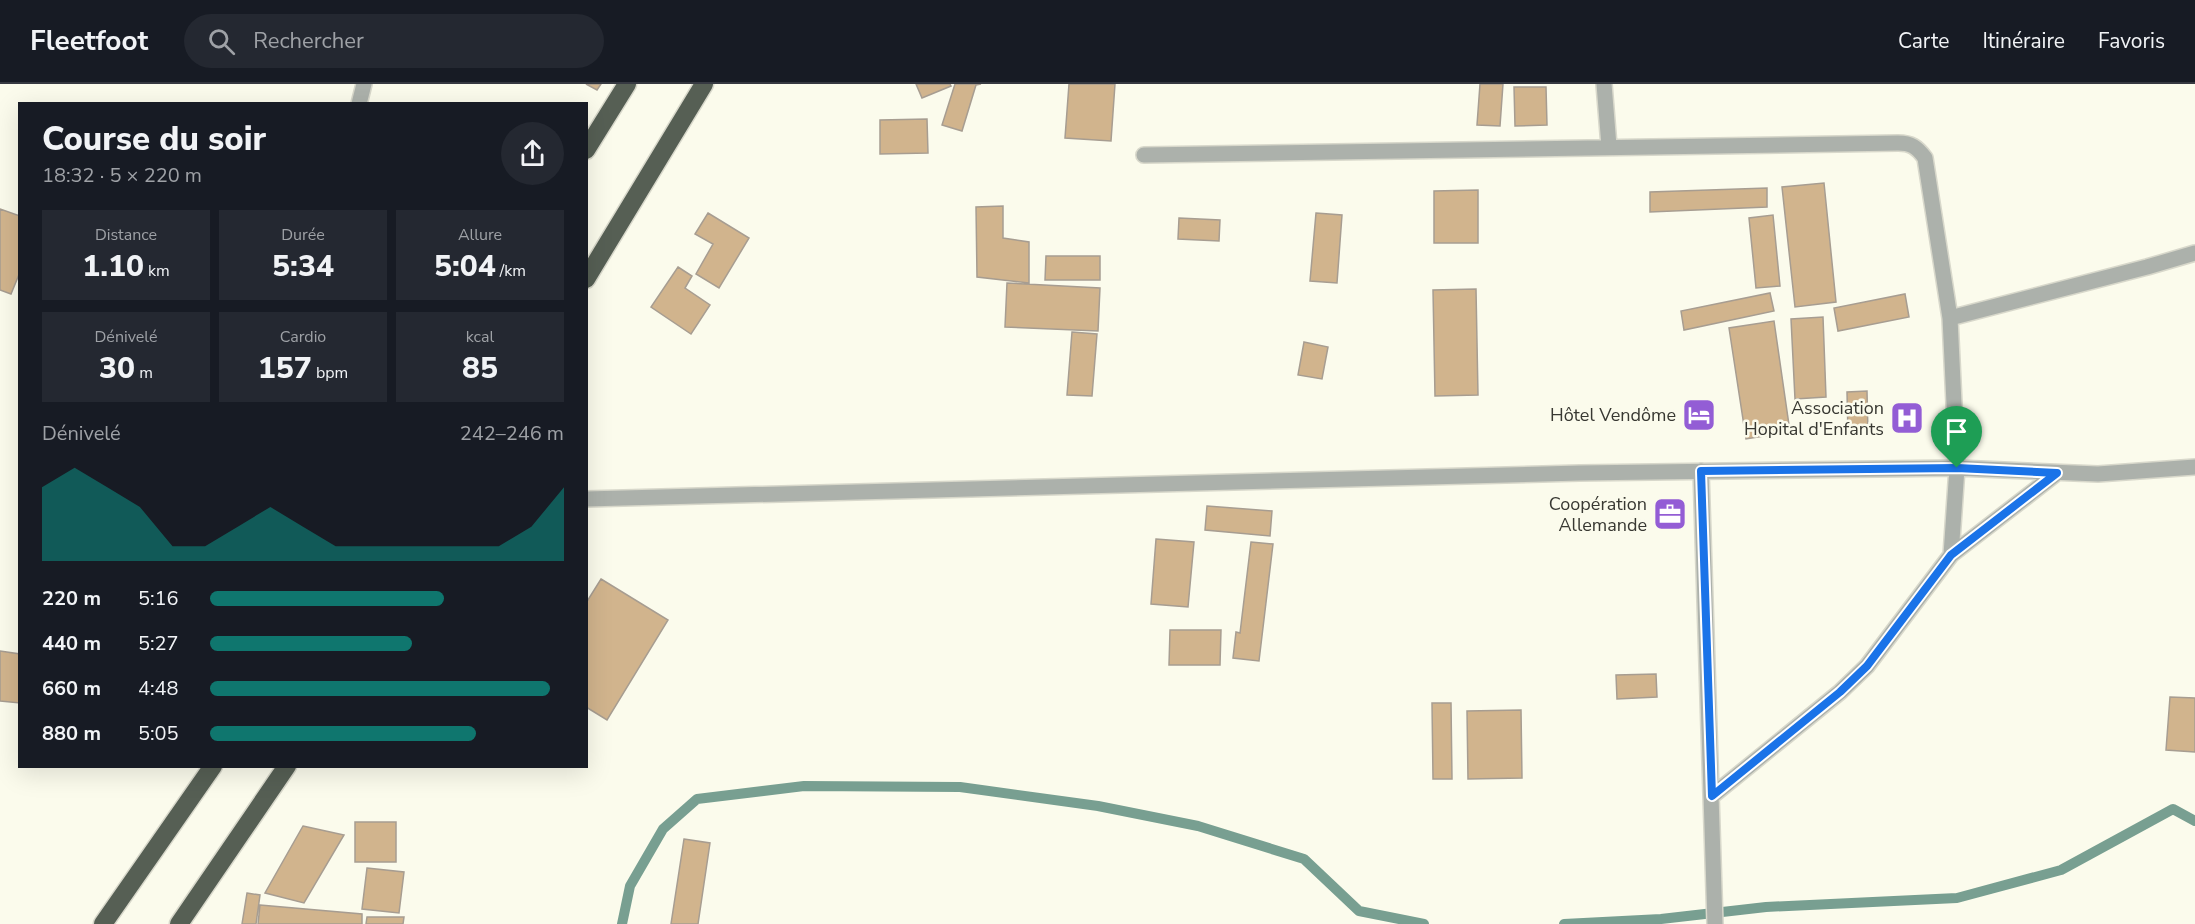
<!DOCTYPE html>
<html lang="fr">
<meta charset="utf-8">
<style>
body{margin:0;font-family:"Nunito Sans",sans-serif;background:#242831;color:#f1f3f6;height:100vh;display:flex;flex-direction:column;font-size:22px;white-space:nowrap}
*{box-sizing:border-box;margin:0}
p{font-size:20px;color:#9ea1a6}
.icon{flex:none;width:33px;height:33px;fill:none;stroke:currentColor;stroke-width:2;stroke-linecap:round;stroke-linejoin:round}
.map{position:relative;flex:1;overflow:hidden}
.side{position:absolute;left:18px;top:18px;width:570px;height:666px;display:flex;flex-direction:column;background:#171b24;border-radius:0px;box-shadow:0 6px 24px #0002}
.side>*{flex:none}
.pin{position:absolute;display:grid;place-items:center;width:51px;height:51px;color:#fff;margin:-62px -26px;border-radius:50% 50% 50% 0;rotate:-45deg;box-shadow:0 0 6px #0007}
.pin .icon{rotate:45deg}
.round{display:grid;place-items:center;flex:none;width:63px;height:63px;border-radius:32px;background:#242831}
.headline{display:flex;align-items:center;justify-content:space-between;height:102px;padding:0 24px}
h1{font-size:33px;font-weight:800;line-height:45px}
.metrics{display:grid;grid-template-columns:repeat(3,1fr);gap:9px;height:102px;padding:6px 24px}
.metrics div{display:grid;align-content:center;border-radius:0px;background:#242831;text-align:center}
.metrics b{font-size:30px;font-weight:800}
.metrics small{font-size:16px;font-weight:400}
.metrics p{font-size:16px}
.chart{height:168px;padding:12px 24px}
.chart p{display:flex;justify-content:space-between}
.chart svg{width:100%;height:108px;margin-top:6px;fill:#0f766e;opacity:.7}
ul{padding:0 24px;list-style:none;font-size:20px}
li{display:grid;grid-template-columns:96px 72px 1fr;align-items:center;height:45px}
li i{height:15px;border-radius:8px;background:#0f766e}
header{display:flex;align-items:center;gap:36px;box-sizing:border-box;height:84px;padding:0 30px;background:#171b24;border-bottom:2px solid #363941}
header strong{font-size:28px}
nav{display:flex;gap:33px;margin-inline-start:auto;font-size:21px}
.search{width:420px;height:54px;background:#242831;display:flex;align-items:center;gap:15px;box-sizing:border-box;padding:0 21px;border-radius:33px;color:#9ea1a6;font-size:22px}
.map>svg:first-child{display:block}
.lines{fill:none;stroke-linecap:round;stroke-linejoin:round}
.stream{stroke:#789f91;stroke-width:10}
.building{fill:#d1b48d;stroke:#a79d91;stroke-width:1.5}
.minor-casing{stroke:#d8d8cb;stroke-width:18}
.highway-casing{stroke:#d8d8cb;stroke-width:21}
.minor{stroke:#acb1ab;stroke-width:15}
.highway{stroke:#565f54;stroke-width:18}
.route-casing{stroke:#fff;stroke-width:12}
.route{stroke:#1a73e8;stroke-width:8}
.labels{text-anchor:middle;dominant-baseline:central;stroke-width:5;stroke-linejoin:round;paint-order:stroke}
.poi-label{font-size:18px;fill:#383832;stroke:#fbfbec;text-anchor:end}
</style>
<header>
<strong>Fleetfoot</strong>
<div class="search"><svg class="icon" aria-label="search" viewBox="0 0 24 24"><circle cx="10" cy="10" r="6"/><path d="M15 15l6 6"/></svg>Rechercher</div>
<nav><a>Carte</a><a>Itinéraire</a><a>Favoris</a></nav>
</header>
<div class="map">
<svg width="2195" height="840" viewBox="0 0 2195 840">
<rect width="100%" height="100%" fill="#fbfbec"/>
<g class="lines">
<path class="stream" d="M622,840L630,802L663,745L697,715L804,702L960,703L1098,722L1198,742L1304,775L1359,827L1424,840
M1564,840L1661,835L1766,823L1957,814L2061,786L2173,725L2195,737"/>
</g>
<path class="building" d="M586,0H601L597,6Z
M916,0H950L951,2L922,14Z
M955,0H981L976,1L962,47L942,41Z
M1069,0H1115L1111,57L1065,54Z
M1480,0H1503L1500,42L1477,41Z
M1514,3H1546L1547,41L1515,42Z
M927,35L928,69L880,70V36Z
M1824,99L1836,218L1795,223L1782,103Z
M1767,104V123L1650,128V108Z
M1478,106V159H1434V107Z
M1003,122V154L1029,158V199L977,193L976,123Z
M0,125L20,132V188L11,210L0,206Z
M708,129L749,154L719,204L696,190L713,160L695,150Z
M1316,129L1342,131L1337,199L1310,197Z
M1773,131L1780,202L1756,204L1749,134Z
M1179,134L1220,136L1219,157L1178,155Z
M1046,172H1100V196H1045Z
M678,183L692,192L685,204L710,221L691,250L651,223Z
M1007,199L1100,204L1098,247L1005,243Z
M1476,205L1478,311L1435,312L1433,206Z
M1770,209L1774,227L1684,246L1681,227Z
M1905,210L1909,233L1838,247L1834,224Z
M1823,233L1826,313L1795,315L1791,235Z
M1774,237L1790,348L1746,355L1729,244Z
M1072,248L1097,250L1092,312L1067,311Z
M1304,258L1328,263L1322,295L1298,291Z
M1867,307L1868,350L1848,351L1847,308Z
M1207,422L1272,427L1270,452L1205,446Z
M1156,455L1194,458L1188,523L1151,520Z
M1251,458L1273,460L1259,577L1233,574L1236,548L1240,549Z
M601,495L668,536L607,636L586,623V519Z
M1170,546H1221L1220,581H1169Z
M0,567L20,570V619L0,617Z
M1656,590L1657,613L1617,615L1616,591Z
M2170,613L2195,614V668L2166,666Z
M1432,619H1451L1452,695H1433Z
M1521,626L1522,694L1468,695L1467,627Z
M355,738H396V778H355Z
M303,742L344,751L304,819L265,809Z
M684,755L710,759L698,840H671Z
M367,784L404,788L399,829L362,825Z
M247,809L260,811L256,840H242Z
M260,821L362,830V840H258Z
M367,833H404L403,840H366Z"/>
<g class="lines">
<g class="minor-casing">
<path id="minor" d="M1604,0L1609,62
M359,20L364,0
M1144,71L1898,59C1911,59 1917,63 1925,74L1950,234L1957,384L1951,471L1867,582L1840,608L1712,712
M1950,234L2147,183L2195,169
M1701,387L1715,840
M586,415L1580,389L1957,384L2098,390L2195,383
M1951,471L2057,389"/>
</g>
<g class="highway-casing">
<path id="highway" d="M586,66L627,0
M586,195L704,0
M103,840L213,682
M179,840L287,682"/>
</g>
<use href="#minor" class="minor"/>
<use href="#highway" class="highway"/>
</g>
<g class="lines">
<g class="route-casing">
<path id="route" d="M1957,384L2057,389L1951,471L1867,582L1840,608L1712,712L1701,387Z"/>
</g>
<use href="#route" class="route"/>
</g>
<defs>
<g id="hotel-square" transform="scale(1.725)"><rect x="-9" y="-9" width="18" height="18" rx="4" fill="#935dd5" stroke="#fbfbec"/><path d="M-6-4.5h1.5V1H6V5H4.5V3h-9V5H-6ZM-4 0a1.8 1.8 0 1 1 3.6 0ZM.5 0V-2.5h3Q6-2.5 6 0Z" fill="#fff"/></g>
<g id="hospital-square" transform="scale(1.725)"><rect x="-9" y="-9" width="18" height="18" rx="4" fill="#935dd5" stroke="#fbfbec"/><path d="M-5-5h3v3.5h4V-5h3V5h-3V1.5h-4V5h-3Z" fill="#fff"/></g>
<g id="office-square" transform="scale(1.725)"><rect x="-9" y="-9" width="18" height="18" rx="4" fill="#935dd5" stroke="#fbfbec"/><path d="M-6-3h4V-5.5h4V-3h4V5H-6ZM-1-4.5V-3h2v-1.5ZM-6 0V1H6V0Z" fill="#fff"/></g>
</defs>
<g fill-rule="evenodd">
<use href="#hotel-square" x="1699" y="331"/>
<use href="#hospital-square" x="1907" y="334"/>
<use href="#office-square" x="1670" y="430"/>
</g>
<g class="labels">
<g class="poi-label">
<text x="1884" y="324">Association<tspan x="1884" dy="21">Hopital d'Enfants</tspan></text>
<text x="1676" y="331">Hôtel Vendôme</text>
<text x="1647" y="420">Coopération<tspan x="1647" dy="21">Allemande</tspan></text>
</g>
</g>
</svg>
<div class="pin" style="left:1957px;top:384px;background:#1e9e55"><svg class="icon" aria-label="arrive" viewBox="0 0 24 24"><path d="M6 21V4h12l-3 4 3 4H6"/></svg></div>
<section class="side">
<div class="headline"><div><h1>Course du soir</h1><p>18:32 · 5 × 220 m</p></div><a class="round"><svg class="icon" aria-label="share" viewBox="0 0 24 24"><path d="M12 15V3M7 8l5-5 5 5M5 13v7h14v-7"/></svg></a></div>
<div class="metrics">
<div><p>Distance</p><b>1.10<small> km</small></b></div>
<div><p>Durée</p><b>5:34</b></div>
<div><p>Allure</p><b>5:04<small> /km</small></b></div>
</div>
<div class="metrics">
<div><p>Dénivelé</p><b>30<small> m</small></b></div>
<div><p>Cardio</p><b>157<small> bpm</small></b></div>
<div><p>kcal</p><b>85</b></div>
</div>
<div class="chart"><p><span>Dénivelé</span>242–246 m</p>
<svg viewBox="0 0 160 44" preserveAspectRatio="none"><path d="M0 44V14L10 6L20 14L30 22L40 38L50 38L60 30L70 22L80 30L90 38L100 38L110 38L120 38L130 38L140 38L150 30L160 14V44z"/></svg>
</div>
<ul>
<li><b>220 m</b>5:16<i style="width:66%"></i></li>
<li><b>440 m</b>5:27<i style="width:57%"></i></li>
<li><b>660 m</b>4:48<i style="width:96%"></i></li>
<li><b>880 m</b>5:05<i style="width:75%"></i></li>
</ul>
</section>
</div>
